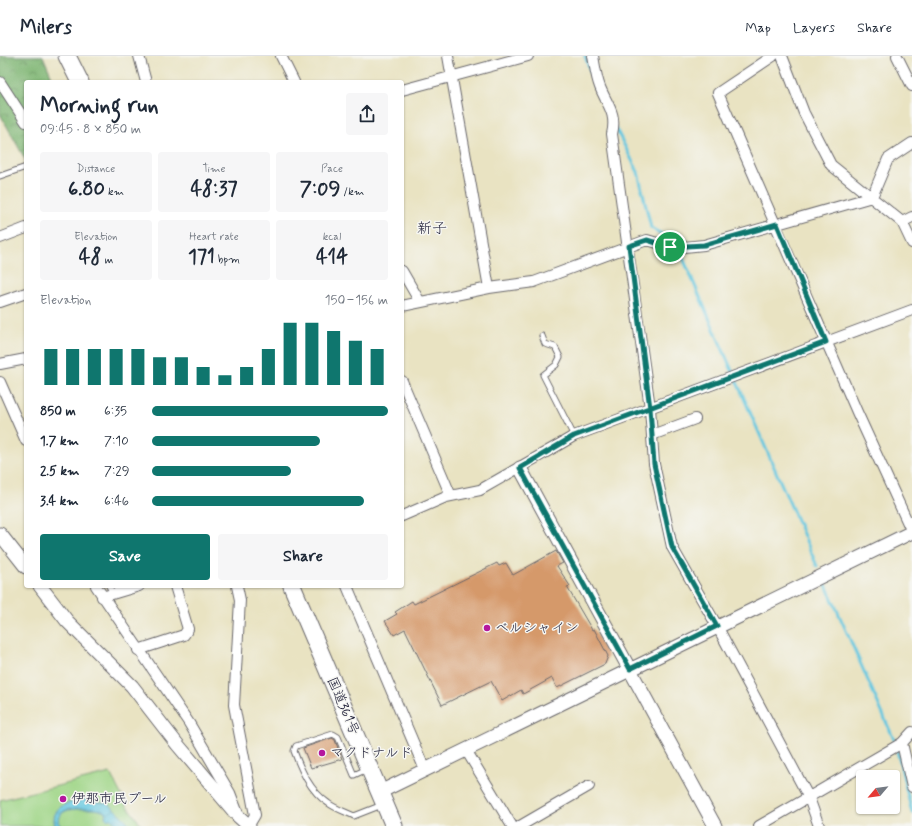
<!DOCTYPE html>
<meta charset="utf-8">
<style>
body{margin:0;font-family:Mynerve,"Klee One",sans-serif;background:#f6f6f7;color:#1f2937;height:100vh;display:flex;flex-direction:column;font-size:15px;white-space:nowrap}
*{box-sizing:border-box;margin:0}
p{font-size:13px;color:#747a83}
.icon{flex:none;width:22px;height:22px;fill:none;stroke:currentColor;stroke-width:2;stroke-linecap:round;stroke-linejoin:round}
.map{position:relative;flex:1;overflow:hidden}
.panel{position:absolute;left:24px;top:24px;width:380px;height:508px;display:flex;flex-direction:column;background:#fff;border-radius:4px;box-shadow:0 1px 3px #0004}
.panel>*{flex:none}
.needle{width:26px;rotate:241deg}
.buttons{position:absolute;left:856px;top:714px;display:grid;gap:8px}
.buttons a{display:grid;place-items:center;width:44px;height:44px;border-radius:4px;background:#fff;box-shadow:0 1px 3px #0004;font-size:20px}
.pin{position:absolute;display:grid;place-items:center;width:34px;height:34px;color:#fff;margin:-17px;border:2px solid #fff;border-radius:50%;box-shadow:0 1px 4px #0007}
.round{display:grid;place-items:center;flex:none;width:42px;height:42px;border-radius:4px;background:#f6f6f7}
.head{display:flex;align-items:center;justify-content:space-between;height:68px;padding:0 16px}
h1{font-size:22px;font-weight:700;line-height:30px}
.figures{display:grid;grid-template-columns:repeat(3,1fr);gap:6px;height:68px;padding:4px 16px}
.figures div{display:grid;align-content:center;border-radius:4px;background:#f6f6f7;text-align:center}
.figures b{font-size:20px;font-weight:700}
.figures small{font-size:11px;font-weight:400}
.figures p{font-size:11px}
.chart{height:112px;padding:8px 16px}
.chart p{display:flex;justify-content:space-between}
.chart svg{width:100%;height:72px;margin-top:4px;stroke:#0f766e;stroke-width:6}
.action{display:flex;gap:8px;margin-top:auto;padding:8px 16px}
.action a{flex:1;height:46px;border-radius:4px;background:#0f766e;color:#fff;font-size:16px;font-weight:700;line-height:46px;text-align:center}
.action a+a{background:#f6f6f7;color:#1f2937}
ul{padding:0 16px;list-style:none;font-size:13px}
li{display:grid;grid-template-columns:64px 48px 1fr;align-items:center;height:30px}
li i{height:10px;border-radius:5px;background:#0f766e}
header{display:flex;align-items:center;gap:24px;box-sizing:border-box;height:56px;padding:0 20px;background:#fff;border-bottom:1px solid #e0e1e3}
header strong{font-size:19px}
nav{display:flex;gap:22px;margin-inline-start:auto;font-size:14px}
.map>svg:first-child{display:block}
.green{fill:#9fd586;stroke:#607c60}
.forest{fill:url(#forest-crowns);stroke:#506c57}
.water{fill:url(#water-waves);stroke:#42748e}
.lines{fill:none;stroke-linecap:round;stroke-linejoin:round}
.stream{stroke:#63c7e0;stroke-width:3}
.building{fill:#d5996b}
.service-casing{stroke:#68666a;stroke-width:7}
.minor-casing{stroke:#68666a;stroke-width:12}
.tertiary-casing{stroke:#68666a;stroke-width:15}
.trunk-casing{stroke:#68666a;stroke-width:19}
.service{stroke:#fff;stroke-width:5}
.minor{stroke:#fff;stroke-width:10}
.tertiary{stroke:#fff;stroke-width:13}
.trunk{stroke:#fff;stroke-width:17}
.route-casing{stroke:#fff;stroke-width:8}
.route{stroke:#0f766e;stroke-width:5}
.poi-dot{fill:#b5179e;stroke:#f6f6f2;stroke-width:1.5}
.labels{text-anchor:middle;dominant-baseline:central;stroke-width:3;stroke-linejoin:round;paint-order:stroke}
.poi-label{font-size:14px;fill:#22223b;stroke:#f6f6f2;text-anchor:start}
.street-label{font-size:14px;fill:#22223b;stroke:#f6f6f2}
.neighbourhood-label{font-size:15px;fill:#22223b;stroke:#f6f6f2}
</style>
<header>
<strong>Milers</strong>
<nav><a>Map</a><a>Layers</a><a>Share</a></nav>
</header>
<div class="map">
<svg width="912" height="770" viewBox="0 0 912 770">
<defs>
<pattern id="forest-crowns" width="20" height="18" patternUnits="userSpaceOnUse"><rect width="20" height="18" fill="#7fb673"/><path d="M2 6a3 3 0 1 1 6 0M12 15a3 3 0 1 1 6 0" fill="none" stroke="#689460"/></pattern>
<pattern id="water-waves" width="16" height="10" patternUnits="userSpaceOnUse"><rect width="16" height="10" fill="#63c7e0"/><path d="M0 5q4-4 8 0t8 0" fill="none" stroke="#51a1b7"/></pattern>
</defs>
<rect width="100%" height="100%" fill="#f6f6f2"/>
<filter id="ink" filterUnits="userSpaceOnUse"><feTurbulence type="fractalNoise" baseFrequency=".025" numOctaves="2"/><feDisplacementMap in="SourceGraphic" scale="8" xChannelSelector="R" yChannelSelector="G"/><feConvolveMatrix kernelMatrix="1 2 1 2 8 2 1 2 1" color-interpolation-filters="sRGB"/></filter>
<filter id="wash" filterUnits="userSpaceOnUse"><feTurbulence type="fractalNoise" baseFrequency=".012" numOctaves="4" result="noise"/><feDisplacementMap in="SourceGraphic" scale="16" xChannelSelector="R" yChannelSelector="G"/><feGaussianBlur stdDeviation="0.9" result="paint"/><feColorMatrix in="noise" values="0 0 0 0 0 0 0 0 0 0 0 0 0 0 0 0 0 1.4 0 .05"/><feComposite in="paint" operator="in"/></filter>
<g filter="url(#wash)">
<rect width="100%" height="100%" fill="#e9e3c2"/>
<path class="green" d="M110,717L127,750L142,770H0V744Z"/>
<path class="forest" d="M0,0H43L54,26H26V105L0,58Z"/>
<path class="water" d="M81,742H85L86,745L108,747L132,770H116L117,768L110,762L108,764L105,761L106,757C99,752 91,753 83,753C71,753 56,753 60,770H55C50,753 65,746 79,745Z"/>
<g class="lines">
<path class="stream" d="M585,0L598,38
M616,73L638,116L651,172L676,186L817,510
M826,529L895,686L912,757"/>
</g>
<g id="blocks">
<path class="building" d="M556,495L563,507L557,510L570,530L567,531L592,574L594,573L608,600L605,608L557,632L552,622L523,638L521,634L502,645L491,625L442,649L405,573L394,579L385,565L397,558L395,556L412,545L414,548L497,507L499,510L506,507L513,519Z
M332,682L335,684L342,703L311,712L303,692Z"/>
</g>
</g>
<g filter="url(#ink)">
<use href="#blocks" fill-opacity="0" stroke="#68666a" stroke-width="1"/>
<g class="lines">
<g class="service-casing">
<path id="service" d="M0,120L26,111
M542,280L545,288L555,291L560,301L556,309L543,319L574,380
M109,530L113,538
M367,713L354,719L338,681L333,678L296,690L294,695C301,714 310,735 328,747C336,753 346,756 354,760L382,749"/>
</g>
<g class="minor-casing">
<path id="minor" d="M139,0L146,26
M281,0L294,26
M448,0L489,232
M593,0C595,10 596,21 600,31C607,49 617,57 612,78L650,352L654,408L672,491L717,570L809,742L819,770
M773,0L718,37L857,356L912,476
M782,0L804,57L831,109L902,166L912,187
M897,0L912,30
M0,26L26,66
M402,34L528,0
M872,141L888,103L912,87
M902,166L912,161
M0,182L26,172
M402,215L420,246
M0,246L26,237
M402,250L489,232L534,226L647,184L675,192L704,189L872,141
M0,308L26,303
M402,325L451,440
M0,326L26,385
M652,379L695,363
M402,460L446,441L480,434L574,380L912,254
M96,530L189,667L230,737L237,755
M237,530L240,544L234,649L255,759L249,769
M347,530L425,714
M102,541L139,530
M138,594L184,579L188,573L175,530
M902,687L912,731
M466,694L512,770
M520,770L589,730
M759,770L902,687L912,676"/>
</g>
<g class="tertiary-casing">
<path id="tertiary" d="M520,412L715,770
M0,478L26,511
M40,530L67,565L132,630L177,688L238,760L249,770
M380,736L912,476"/>
</g>
<g class="trunk-casing">
<path id="trunk" d="M67,0L80,26
M292,530L394,770"/>
</g>
<use href="#service" class="service"/>
<use href="#minor" class="minor"/>
<use href="#tertiary" class="tertiary"/>
<use href="#trunk" class="trunk"/>
</g>
</g>
<g class="lines" filter="url(#ink)">
<g class="route-casing">
<path id="route" d="M670,191L647,184L629,190L650,352L654,408L672,491L717,570L630,613L520,412L574,380L826,286L777,168L704,189L670,191"/>
</g>
<use href="#route" class="route"/>
</g>
<g class="poi-dot">
<circle cx="487" cy="572" r="4"/>
<circle cx="322" cy="697" r="4"/>
<circle cx="63" cy="743" r="4"/>
</g>
<g class="labels">
<g class="poi-label">
<text x="495" y="572">ベルシャイン</text>
<text x="330" y="697">マクドナルド</text>
<text x="71" y="743">伊那市民プール</text>
</g>
<g class="street-label">
<text transform="translate(343 650) rotate(67)">国道361号</text>
</g>
<g class="neighbourhood-label">
<text x="432" y="173">新子</text>
</g>
</g>
</svg>
<div class="buttons">
<a><svg class="needle" viewBox="-14 -14 28 28"><path d="M0-13l5 13h-10z" fill="#e53935"/><path d="M0 13l5-13h-10z" fill="#747a83"/></svg></a>
</div>
<div class="pin" style="left:670px;top:191px;background:#1e9e55"><svg class="icon" aria-label="arrive" viewBox="0 0 24 24"><path d="M6 21V4h12l-3 4 3 4H6"/></svg></div>
<section class="panel">
<div class="head"><div><h1>Morning run</h1><p>09:45 · 8 × 850 m</p></div><a class="round"><svg class="icon" aria-label="share" viewBox="0 0 24 24"><path d="M12 15V3M7 8l5-5 5 5M5 13v7h14v-7"/></svg></a></div>
<div class="figures">
<div><p>Distance</p><b>6.80<small> km</small></b></div>
<div><p>Time</p><b>48:37</b></div>
<div><p>Pace</p><b>7:09<small> /km</small></b></div>
</div>
<div class="figures">
<div><p>Elevation</p><b>48<small> m</small></b></div>
<div><p>Heart rate</p><b>171<small> bpm</small></b></div>
<div><p>kcal</p><b>414</b></div>
</div>
<div class="chart"><p><span>Elevation</span>150–156 m</p>
<svg viewBox="0 0 160 44" preserveAspectRatio="none"><path d="M5 44V22M15 44V22M25 44V22M35 44V22M45 44V22M55 44V27M65 44V27M75 44V33M85 44V38M95 44V33M105 44V22M115 44V6M125 44V6M135 44V11M145 44V17M155 44V22"/></svg>
</div>
<ul>
<li><b>850 m</b>6:35<i style="width:100%"></i></li>
<li><b>1.7 km</b>7:10<i style="width:71%"></i></li>
<li><b>2.5 km</b>7:29<i style="width:59%"></i></li>
<li><b>3.4 km</b>6:46<i style="width:90%"></i></li>
</ul>
<div class="action"><a>Save</a><a>Share</a></div>
</section>
</div>
